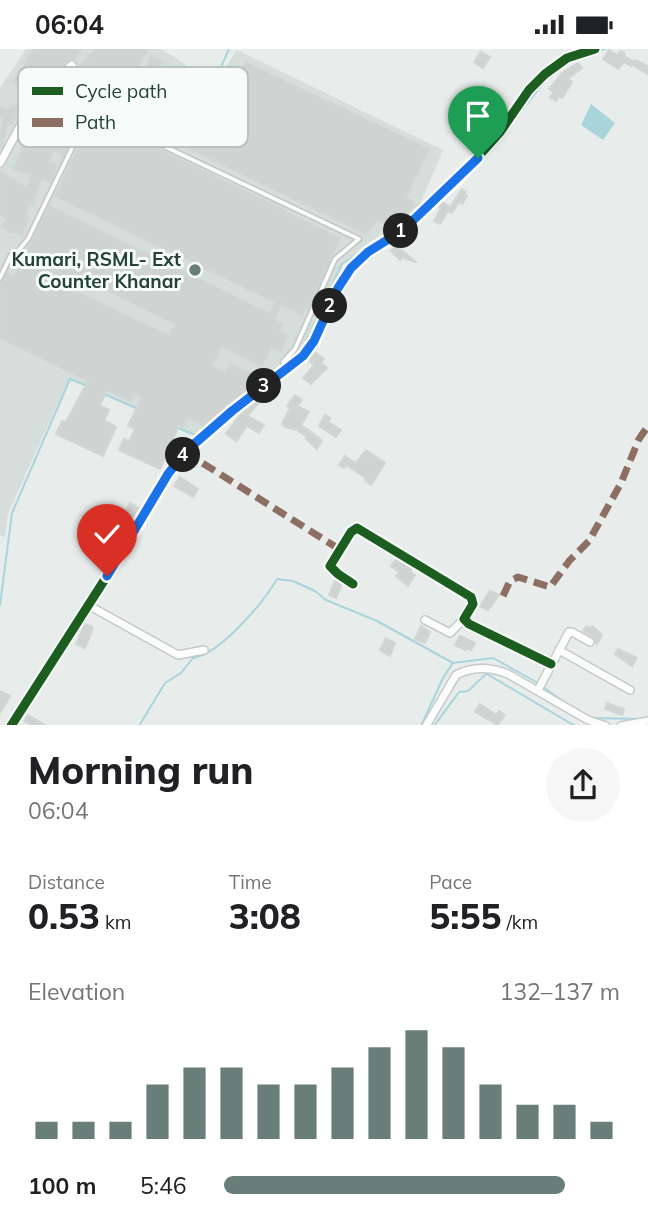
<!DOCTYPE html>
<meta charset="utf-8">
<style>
body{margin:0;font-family:Mulish,sans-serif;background:#f6f6f6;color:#202124;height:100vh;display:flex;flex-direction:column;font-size:26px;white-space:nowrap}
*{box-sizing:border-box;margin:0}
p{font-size:23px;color:#757577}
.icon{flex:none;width:38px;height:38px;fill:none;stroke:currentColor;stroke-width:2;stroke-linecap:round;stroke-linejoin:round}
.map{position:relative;height:676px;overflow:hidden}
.sheet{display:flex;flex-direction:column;background:#fff;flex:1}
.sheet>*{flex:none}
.pin{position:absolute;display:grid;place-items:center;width:60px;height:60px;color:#fff;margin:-72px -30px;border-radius:50% 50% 50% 0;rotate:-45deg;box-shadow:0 0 7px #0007}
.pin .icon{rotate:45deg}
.km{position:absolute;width:35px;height:35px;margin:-18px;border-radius:50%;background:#222;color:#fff;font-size:19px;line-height:35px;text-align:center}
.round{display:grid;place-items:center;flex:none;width:74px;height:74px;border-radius:37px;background:#f6f6f6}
.head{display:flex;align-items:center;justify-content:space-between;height:119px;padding:0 28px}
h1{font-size:38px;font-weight:800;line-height:52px}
.metrics{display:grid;grid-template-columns:repeat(3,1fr);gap:10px;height:119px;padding:7px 28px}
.metrics div{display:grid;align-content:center}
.metrics b{font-size:35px;font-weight:800}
.metrics small{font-size:19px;font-weight:400}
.metrics p{font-size:19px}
.chart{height:196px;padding:14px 28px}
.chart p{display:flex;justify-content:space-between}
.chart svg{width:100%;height:126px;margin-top:7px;stroke:#697e78;stroke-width:6}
ul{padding:0 28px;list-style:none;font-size:23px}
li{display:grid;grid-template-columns:112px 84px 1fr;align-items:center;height:52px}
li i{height:18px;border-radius:9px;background:#697e78}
.status{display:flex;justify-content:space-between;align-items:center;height:49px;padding:0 35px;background:#fff;direction:ltr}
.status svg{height:19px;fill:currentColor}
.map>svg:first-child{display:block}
.built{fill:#d6dedb}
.water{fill:#a9d4db}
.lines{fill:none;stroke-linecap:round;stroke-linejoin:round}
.stream{stroke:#a9d4db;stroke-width:2}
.building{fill:#cfd4d2;stroke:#d1d6d4;stroke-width:2;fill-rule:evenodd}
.service-casing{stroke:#c5cac8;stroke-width:7}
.minor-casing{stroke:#c5cac8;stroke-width:10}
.service{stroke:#fcfcfc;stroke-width:3.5}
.minor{stroke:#fcfcfc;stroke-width:7}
.quiet{stroke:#8d6e63;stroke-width:7;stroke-dasharray:14 7;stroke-linecap:butt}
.cycleway-casing{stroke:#f7fbf9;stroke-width:13}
.cycleway{stroke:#1b5e20;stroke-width:9}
.route-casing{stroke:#fff;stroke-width:14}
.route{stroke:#1a73e8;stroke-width:9}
.poi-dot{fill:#697e78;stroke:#f7fbf9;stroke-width:2.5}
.labels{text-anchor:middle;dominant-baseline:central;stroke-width:6;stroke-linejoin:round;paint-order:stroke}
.poi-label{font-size:19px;font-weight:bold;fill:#24423a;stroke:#f7fbf9;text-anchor:end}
.key{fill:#f7fbf9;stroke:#b8c4c0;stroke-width:2}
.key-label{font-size:19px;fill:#24423a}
</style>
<div class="status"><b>06:04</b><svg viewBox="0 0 49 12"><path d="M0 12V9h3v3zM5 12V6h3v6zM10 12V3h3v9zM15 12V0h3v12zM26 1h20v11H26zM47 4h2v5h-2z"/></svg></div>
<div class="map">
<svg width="648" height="677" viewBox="0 0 648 677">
<rect width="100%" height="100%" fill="#e8edeb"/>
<path class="built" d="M26,0H161L215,34L237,1L443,101L418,160L342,215L302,301L271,330L197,387L69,330L8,464L5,488L0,486V39Z"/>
<path class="water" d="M591,55L615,74L603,91L581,76Z"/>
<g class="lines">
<path class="stream" d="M596,3L605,0
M579,9L591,5
M216,29L229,0
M534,31L557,10L583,0
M448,144L478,117L549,27
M289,314L302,301L342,215L392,181L430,151L463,119
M274,334L306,309L316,295L353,224L378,203L402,188L431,160
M106,346L136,359
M176,378L197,387
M189,405L218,379
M155,454L186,409
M144,458L157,436
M111,528L139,480
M0,556L12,464L70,330L85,336
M487,625L575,677
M543,638L564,653
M593,669L640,670
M139,677L165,634L181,624L193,609C219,606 264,553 277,530L293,532L315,542L326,551L377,572L453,614L493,609L538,634
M421,677L443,629L452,615
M434,677L459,643L468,642L486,625"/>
</g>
<path class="building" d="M34,0H82L74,10L69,11L55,22L52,20L32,46L30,44L20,64L17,63L26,41L14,32L26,16L24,14Z
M96,0H148L118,46L107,39L108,37L104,34L93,50L78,41L71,51L86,60L66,89L71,91L58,119L63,107L54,101L48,113L56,116L51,133L41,130L33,156L29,154L25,168L29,169L22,185L8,182L2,178L7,169L0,165V123L28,139L31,126L14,120L25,92L20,89L31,69L55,37L67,30Z
M609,1L617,6L621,2L625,5L624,7L633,12L631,17L624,13L618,20L603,10Z
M481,3L490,8L483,19L474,13Z
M152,7L162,13L156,23L225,56L232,41L220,36L229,17L242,23L246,14L429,100L406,147L415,157L389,180L378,170L366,185L134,73L141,60L127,53Z
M635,11L648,17V25L632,16Z
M578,14L582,19L568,30L572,33L562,49L559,47L556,52L550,48L554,43L549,40L563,23Z
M12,56L18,58L13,76L8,74L2,97L0,98V84L4,70L0,68V58L10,61Z
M93,68L340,189L308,259L306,257L302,266L281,255L274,271L283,275L279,282L288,287L280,303L271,298L262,317L221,297L212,317L226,324L230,315L263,330L206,377L188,369L183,378L179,376L160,420L119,401L124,390L129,393L135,380L128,377L142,348L134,344L130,352L107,341L100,356L109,361L104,371L116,378L103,407L56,385L62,372L66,373L88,332L0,289V236L7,224L14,227L20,215L24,217L30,204L26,202L49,157L270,265L275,253L55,147ZM74,225L176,275L169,287L67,238Z
M462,140L466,143L464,145L467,147L462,155L459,153L452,164L448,162L440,175L434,172L441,159L438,157L442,153L450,158Z
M396,196L416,213H415L402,208L400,211L391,202Z
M315,303L324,310L321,314L327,319L311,335L303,329L314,316L308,311Z
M295,346L302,351L297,357L309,363L301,376L322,391L317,400L306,390L307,388L297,381L285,378L282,375L290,359L287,357Z
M260,348L262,349L248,367L264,376L259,384L247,377L236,392L226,385L239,367L237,366Z
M325,366L330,369L328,373L341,381L336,388L319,377Z
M366,401L385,414L371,436L365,431L366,429L346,416L344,419L339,416L345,407L356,414Z
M180,428L198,440L193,448L174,437Z
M130,454L139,459L135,468L125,464Z
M396,510L412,520L410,523L415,526L408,537L396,527L399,523L391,517Z
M335,532L342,535L336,549L329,546Z
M490,542L499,546L488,561L480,557Z
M85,575L92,578V582L85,599L76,595Z
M421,577L430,583L425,594L415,590Z
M587,577L590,579L592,577L602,586L597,595L594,588L583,582Z
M460,587L475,594L471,601L468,599L466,601L455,596Z
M386,589L395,594L390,607L380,601Z
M618,600L637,609L632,617L615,605Z
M0,642L10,647L0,664Z
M607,654L624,660L622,666L605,660Z
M480,655L496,666L499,662L505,666L498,676L475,663Z
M28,666L45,676H32L24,672Z"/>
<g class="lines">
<g class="service-casing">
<path id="service" d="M0,229L12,204L18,202L28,190L90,62L359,190L335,210L295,300L283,313L286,319"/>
</g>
<g class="minor-casing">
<path id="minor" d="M0,114L26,66L51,33L72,16
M353,535L338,525L330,517L351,483L357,479L471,548L473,555L464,570L469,575L551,615
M88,556L178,606L204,601
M425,571L450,584L464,570
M559,601L630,641
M538,641L569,583H572L590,593
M11,677L107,527L168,425L185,403L232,362L303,307L314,292L338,239L351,219L368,203L403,181L458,130L500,83L529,41L545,25L567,9L595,0
M426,677L456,626C473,617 491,618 508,625L588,671L606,677
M621,677L648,672"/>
</g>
<use href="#service" class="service"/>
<use href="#minor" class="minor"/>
<path class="quiet" d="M185,403L339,500
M503,547L510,532L518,528L550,538L570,511L589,492L621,434L639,390L648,377"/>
<g class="cycleway-casing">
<path id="cycleway" d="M353,535L338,525L330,517L351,483L357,479L471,548L473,555L464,570L469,575L551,615
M11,677L107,527L168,425L185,403L232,362L303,307L314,292L338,239L351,219L368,203L403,181L458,130L500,83L529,41L545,25L567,9L595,0"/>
</g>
<use href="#cycleway" class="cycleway"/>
</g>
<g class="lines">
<g class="route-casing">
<path id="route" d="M107,527L168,425L185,403L232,362L303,307L314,292L338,239L351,219L368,203L403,181L478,109"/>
</g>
<use href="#route" class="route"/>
</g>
<circle class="poi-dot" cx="195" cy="221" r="7"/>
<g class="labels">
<g class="poi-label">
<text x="181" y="210">Kumari, RSML- Ext<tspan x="181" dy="22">Counter Khanar</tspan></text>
</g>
</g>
<rect x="18" y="18" width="230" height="80" rx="10" class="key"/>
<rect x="32" y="38" width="31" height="8" fill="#1b5e20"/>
<rect x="32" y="69" width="31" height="9" fill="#8d6e63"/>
<g class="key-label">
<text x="75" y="49">Cycle path</text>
<text x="75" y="80">Path</text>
</g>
</svg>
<div class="pin" style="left:478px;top:109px;background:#1e9e55"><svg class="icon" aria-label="arrive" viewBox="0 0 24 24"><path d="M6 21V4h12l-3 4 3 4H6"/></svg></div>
<div class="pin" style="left:107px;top:527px;background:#d93025"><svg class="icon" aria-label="check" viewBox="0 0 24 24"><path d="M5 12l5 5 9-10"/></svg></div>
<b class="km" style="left:401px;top:182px">1</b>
<b class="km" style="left:330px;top:257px">2</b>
<b class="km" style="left:264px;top:337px">3</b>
<b class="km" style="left:183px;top:406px">4</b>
</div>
<section class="sheet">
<div class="head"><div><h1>Morning run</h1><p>06:04</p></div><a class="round"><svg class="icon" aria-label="share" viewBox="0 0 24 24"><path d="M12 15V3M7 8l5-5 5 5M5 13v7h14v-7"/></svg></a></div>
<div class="metrics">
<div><p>Distance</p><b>0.53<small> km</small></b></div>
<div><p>Time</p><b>3:08</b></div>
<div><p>Pace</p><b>5:55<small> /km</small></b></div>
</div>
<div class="chart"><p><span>Elevation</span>132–137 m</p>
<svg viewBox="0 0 160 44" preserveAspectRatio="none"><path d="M5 44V38M15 44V38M25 44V38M35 44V25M45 44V19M55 44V19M65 44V25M75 44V25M85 44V19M95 44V12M105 44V6M115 44V12M125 44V25M135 44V32M145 44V32M155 44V38"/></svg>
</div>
<ul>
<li><b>100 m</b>5:46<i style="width:86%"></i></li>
</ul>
</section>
